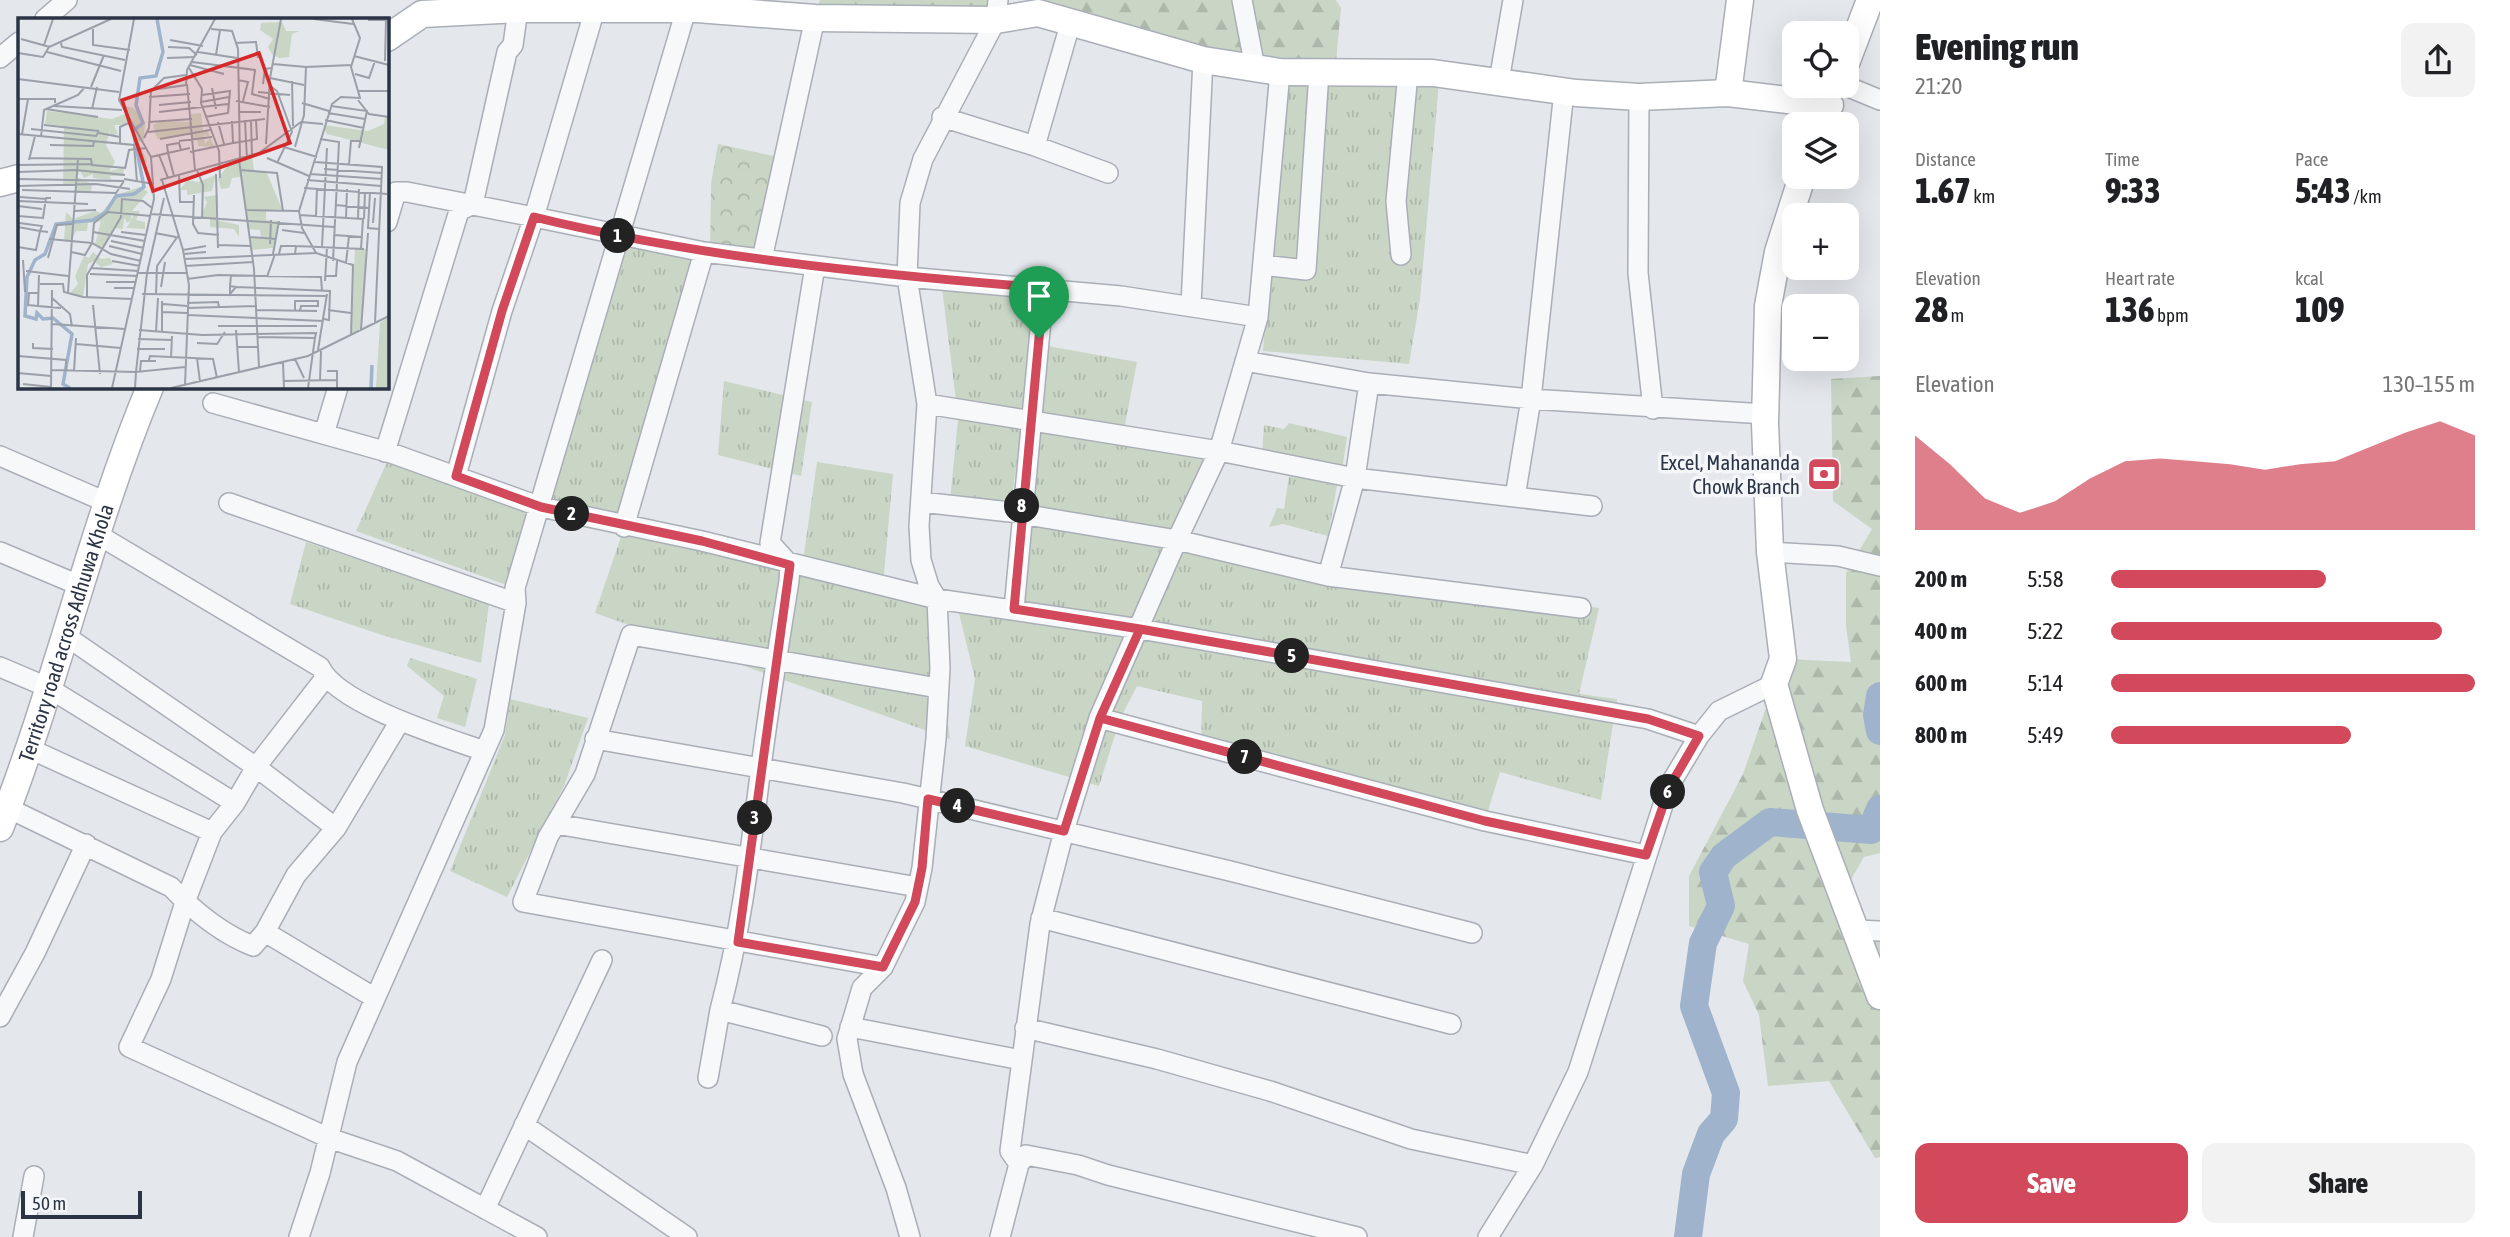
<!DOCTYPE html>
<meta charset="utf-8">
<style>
body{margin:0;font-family:"Asap Condensed",sans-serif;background:#f2f2f2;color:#202124;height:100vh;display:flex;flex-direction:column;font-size:26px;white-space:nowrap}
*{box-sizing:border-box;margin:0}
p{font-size:23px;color:#757577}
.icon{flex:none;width:38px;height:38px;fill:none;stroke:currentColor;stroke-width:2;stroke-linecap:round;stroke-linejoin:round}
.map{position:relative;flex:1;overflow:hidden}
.details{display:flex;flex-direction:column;background:#fff;width:630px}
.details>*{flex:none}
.buttons{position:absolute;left:1782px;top:21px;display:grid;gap:14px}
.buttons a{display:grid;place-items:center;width:77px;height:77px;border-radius:14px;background:#fff;box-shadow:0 7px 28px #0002;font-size:35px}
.scale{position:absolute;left:21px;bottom:18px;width:121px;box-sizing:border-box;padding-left:7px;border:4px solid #2b3445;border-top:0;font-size:19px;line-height:24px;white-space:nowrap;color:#2b3445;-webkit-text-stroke:5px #f4f6f9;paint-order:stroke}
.pin{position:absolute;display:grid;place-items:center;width:60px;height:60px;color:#fff;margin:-72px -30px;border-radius:50% 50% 50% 0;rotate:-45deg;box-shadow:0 0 7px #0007}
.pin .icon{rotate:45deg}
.km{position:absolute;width:35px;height:35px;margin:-18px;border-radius:50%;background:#222;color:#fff;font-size:19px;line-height:35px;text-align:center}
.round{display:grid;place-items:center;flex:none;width:74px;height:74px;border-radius:14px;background:#f2f2f2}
.summary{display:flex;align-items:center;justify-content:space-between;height:119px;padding:0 35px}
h1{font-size:38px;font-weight:800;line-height:52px}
.stats{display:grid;grid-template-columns:repeat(3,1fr);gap:10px;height:119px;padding:7px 35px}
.stats div{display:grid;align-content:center}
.stats b{font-size:35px;font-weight:800}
.stats small{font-size:19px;font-weight:400}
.stats p{font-size:19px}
.chart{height:196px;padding:14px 35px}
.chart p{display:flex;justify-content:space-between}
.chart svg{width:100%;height:126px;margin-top:7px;fill:#d1495b;opacity:.7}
.cta{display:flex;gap:14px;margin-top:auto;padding:14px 35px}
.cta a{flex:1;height:80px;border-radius:14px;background:#d1495b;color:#fff;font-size:28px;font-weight:800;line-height:80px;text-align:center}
.cta a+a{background:#f2f2f2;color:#202124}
ul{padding:0 35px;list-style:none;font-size:23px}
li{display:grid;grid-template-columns:112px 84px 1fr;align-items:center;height:52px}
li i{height:18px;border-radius:9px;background:#d1495b}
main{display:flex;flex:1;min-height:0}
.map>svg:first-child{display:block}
.grass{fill:url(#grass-tufts)}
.forest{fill:url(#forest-firs)}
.park{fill:url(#park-crowns)}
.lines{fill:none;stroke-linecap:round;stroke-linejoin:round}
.river{stroke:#9fb4cc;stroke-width:28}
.street-casing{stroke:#a9aeb7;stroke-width:22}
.secondary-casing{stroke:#a9aeb7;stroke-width:29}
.street{stroke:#f7f8fa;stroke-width:19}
.secondary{stroke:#fff;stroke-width:26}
.route-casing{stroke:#fff;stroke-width:14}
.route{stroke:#d1495b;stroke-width:9}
.labels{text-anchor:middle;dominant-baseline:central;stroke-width:7;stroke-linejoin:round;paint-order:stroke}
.poi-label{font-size:21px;fill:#2b3445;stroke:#f4f6f9;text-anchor:end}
.street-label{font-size:21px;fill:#2b3445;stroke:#f4f6f9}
.inset-river{fill:none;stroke:#9fb4cc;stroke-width:3.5}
.inset-road{fill:none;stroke:#9a9fa9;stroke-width:2}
.view{fill:#d62828;fill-opacity:0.15;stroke:#d62828;stroke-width:3.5}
.inset-edge{fill:none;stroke:#2b3445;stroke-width:3.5}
</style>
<main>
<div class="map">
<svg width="1880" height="1237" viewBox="0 0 1880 1237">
<defs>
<pattern id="grass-tufts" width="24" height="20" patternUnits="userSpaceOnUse" patternTransform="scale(1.75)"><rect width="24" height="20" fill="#c9d6c5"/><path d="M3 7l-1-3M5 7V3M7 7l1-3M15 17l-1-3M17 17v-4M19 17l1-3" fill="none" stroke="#adb8ab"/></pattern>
<pattern id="forest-firs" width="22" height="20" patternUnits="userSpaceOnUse" patternTransform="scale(1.75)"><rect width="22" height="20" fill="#c9d6c5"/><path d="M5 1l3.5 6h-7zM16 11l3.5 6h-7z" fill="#adb8ab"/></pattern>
<pattern id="park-crowns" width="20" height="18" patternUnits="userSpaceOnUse" patternTransform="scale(1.75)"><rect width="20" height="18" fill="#c9d6c5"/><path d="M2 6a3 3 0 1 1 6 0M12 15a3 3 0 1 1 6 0" fill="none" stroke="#adb8ab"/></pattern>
</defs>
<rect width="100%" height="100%" fill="#e4e7ec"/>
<path class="grass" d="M1280,72L1439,82L1420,299L1409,364L1263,351Z
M618,236L710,253L625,527L803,561L817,462L893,474L883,585L937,599L940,668L950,739L595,613L624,528L541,507L515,588L356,531L391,453L541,506Z
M941,280L1044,288L1021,413L956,400Z
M1047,346L1137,362L1124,430L1040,418Z
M724,381L812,402L801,476L718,455Z
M958,419L1021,429L1010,512L950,501Z
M1289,423L1347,437L1342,470L1262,455L1264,425L1284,429Z
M1036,431L1206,459L1169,534L1195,547L1599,608L1579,694L1617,699L1601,800L1500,772L1485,821L1201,745L1202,701L1137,686L1120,719L1099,786L965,746L975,679L956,601L1014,609Z
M1289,476L1337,485L1328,536L1283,524L1269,527L1277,508L1284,509Z
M306,542L489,604L481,663L382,635L290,604Z
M410,658L477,679L465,727L437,718L444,696L407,666Z
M510,699L588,718L564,786L507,897L450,871L505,735Z"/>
<path class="forest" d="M820,0H1002L996,20L815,18Z
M1039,0H1336L1341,8L1335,72L1295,71L1038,13Z
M1880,376V853L1864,857L1846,888L1856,930L1880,931V1157L1875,1158L1829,1081L1768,1086L1759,1015L1743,981L1749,944L1689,926V876L1743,774L1783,659L1851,662L1846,626V573L1872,529L1833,501L1831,379Z"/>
<path class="park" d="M718,144L783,158L762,259L710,253L711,184Z"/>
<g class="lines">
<path class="river" d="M1880,696L1877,715L1880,731
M1688,1237L1696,1174L1711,1134L1724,1119L1726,1093L1694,1006L1703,943L1721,906L1713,872L1724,856L1770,822L1871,830L1880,809"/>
<g class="street-casing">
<path id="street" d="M1242,0L1255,68
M45,19L67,0
M0,58L19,42
M1499,81L1513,0
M1846,86L1880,100
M1564,91L1531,399L1765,414
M1639,97L1638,273L1653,409
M942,117L1035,146L1108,173
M1035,146L1071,21
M387,222L396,192H407L534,217L595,9
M704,252L907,277L1121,296L1258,317
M1401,255L1396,201L1408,73
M762,259L815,18
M1263,265L1306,270L1319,72
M1191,305L1203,60
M1245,361L1369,383L1531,399L1515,497L1355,478L1369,383
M213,403L391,453L541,507L702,541L937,599L1140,629L1648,719L1699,736
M927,404L1219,451L1355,478L1328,576
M324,434L338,387
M385,452L459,211L473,204L507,52L513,45L518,9
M0,456L106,502
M456,476L502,311L534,217L704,252L624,527
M1515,497L1592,506
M921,502L1010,512L1177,540L1328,576L1581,608
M229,503L516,603
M95,533L320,667C337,704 444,737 484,751
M0,552L81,586
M1770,552L1838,556L1880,566
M1014,609L1044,288
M63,634L256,767L235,803L212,832L185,902L161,979L129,1047L329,1138L397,1161L537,1237
M0,667L47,687L235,803
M325,678L256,767L336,828
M1099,718L1485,821L1646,855
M595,739L903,793L1230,871L1472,933
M28,748L212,832
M8,808L171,887C194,911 222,934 253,946L265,932
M556,824L918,887
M1041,918L1451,1024
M1856,930L1880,931
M883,967L523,902L548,837L585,774L631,635L938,688
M375,998L265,932L296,875L336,828L400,721
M720,1010C742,926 750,853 761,767C769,705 779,643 789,581L790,565L770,543L815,266
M0,1017L35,953L86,844
M850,1027L1021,1060
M1025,1028L1157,1059L1270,1091L1411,1139L1533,1165
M708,1078L720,1010L822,1036
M524,1125L687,1237
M1019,1164L1010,1151L1040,924L1064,831L1099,718L1177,540L1219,451L1258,317L1280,72
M485,1209L602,960
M23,1237L34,1176
M299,1237L320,1173L347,1062L494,730L516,603L515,588L686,10
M910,1237L896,1188L853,1074L847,1039L862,988L883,967L915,902L922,868L936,739L940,668L937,599L929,586L921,560L919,526L927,404L907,277L910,203L923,159L996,20L998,0
M1000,1237L1019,1164L1026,1155L1078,1165L1108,1175L1357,1237
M1488,1237L1533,1165L1578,1072L1669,786L1699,736L1719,711L1774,684"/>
</g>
<g class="secondary-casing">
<g id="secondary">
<path d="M387,38L422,14L518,9H697L815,18L996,20L1038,13L1203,60L1280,72L1433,73L1576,93L1639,97L1728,93L1830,105"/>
<path d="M1846,63L1870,0"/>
<path d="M1728,93L1740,0"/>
<path d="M1802,177L1778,252L1768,306L1765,423L1770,552L1783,659L1774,684L1810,810L1880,996"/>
<path d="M0,183L19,178"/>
<path id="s1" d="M0,828C57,683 90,531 150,387"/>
</g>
</g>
<use href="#street" class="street"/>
<use href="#secondary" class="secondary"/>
</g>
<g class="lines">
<g class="route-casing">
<path id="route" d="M1039,338L1044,288C873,274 701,258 534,217L502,311L456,476L541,507L702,541L790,565L738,942L883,967L915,902L922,868L928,799L1064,831L1100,718L1140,629L1648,719L1699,736L1670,786L1646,855L1485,821L1100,718L1140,629L1014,609L1039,338"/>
</g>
<use href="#route" class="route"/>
</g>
<defs>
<g id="bank-square" transform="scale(1.75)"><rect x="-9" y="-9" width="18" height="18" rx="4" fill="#d1495b" stroke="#f4f6f9"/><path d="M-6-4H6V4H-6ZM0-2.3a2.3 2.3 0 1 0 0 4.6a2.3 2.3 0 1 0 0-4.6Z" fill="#fff"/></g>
</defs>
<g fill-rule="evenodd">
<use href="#bank-square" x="1824" y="474"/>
</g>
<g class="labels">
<g class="poi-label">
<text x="1800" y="462">Excel, Mahananda<tspan x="1800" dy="24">Chowk Branch</tspan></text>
</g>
<g class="street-label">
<text stroke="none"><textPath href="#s1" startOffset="206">Territory road across Adhuwa Khola</textPath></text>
</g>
</g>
<g transform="translate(18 18)">
<rect width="371" height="371" fill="#e4e7ec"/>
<path d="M29,93L78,98L82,107L93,108L88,127L97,144L91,153L106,150L105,158H92L93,162L75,160V156L66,160L62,153L59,159L74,166L73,174L57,175L58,167L45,168L46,108L27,106ZM183,95L185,113H190L192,119L186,117L187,126L192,120L197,129L180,128L179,122H173L174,116L140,121L137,115L135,107L143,103L172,104V96ZM234,138L236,152L248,153L264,191L248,192V202L261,203L255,230L233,232L232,220L243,219L242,212L230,211L222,159L214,160L211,170L203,171L200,160L212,145ZM198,157L194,173L169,177V172H162L169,162L180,164ZM116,176L113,202L106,201L105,211L96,210L85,231L77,226L87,212L85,201L99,181ZM200,177L198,202L221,207V219L216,211L192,209V201H182L189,184L186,179ZM337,231H348L343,311L333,316ZM75,234L83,241L92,240L95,246L83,249L76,243L70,246L65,279L52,275L60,266L57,258L66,238L71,240Z" fill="#c9d6c5"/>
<path d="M264,4L268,13H282L274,16L271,39L261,40L254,36L250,29L255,21L242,12L243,5ZM106,88L116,90L127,104L126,122L121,124L129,144L125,145L120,143L115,107H96L100,116L91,118L93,108L78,111V99L94,101L107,96ZM367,99H371V196V132L309,116L305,107L350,113L366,106ZM122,169L130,174L114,193H122L118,202L127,204V211L108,210L113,203L109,205L106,199L113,202L115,198L111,191L115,177L99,181L85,201L87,212L77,226L83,203L70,205L69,213H58L53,223H46L48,194L55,201L77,193L83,195L98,177ZM371,299V370H358L362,305Z" fill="#c9d6c5"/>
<path class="inset-river" d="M52,370L45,366L54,316L35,300L25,301L19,295L18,301L7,298L9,259L17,242L27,236L38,206L75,202L88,194L98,178L116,176L126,169L115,113L125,105L118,87L122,60L138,58L145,34L139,1M353,370L354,347"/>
<path class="inset-road" d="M296,1L335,6M350,2H368L367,43M75,11V27L112,32M193,11L214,13L220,31L222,142M3,21L32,29M152,22L185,28M43,25L44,29L107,42M218,25L238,24L240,40M26,27L35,1M150,29L171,30L179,37M29,34L103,53M180,34L219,40M0,35L25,39L31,29L93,1M198,37L202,12M336,38L371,47M149,40L177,39M174,44L237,52L234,76L252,81M255,46L288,49M172,47L206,56M171,50L184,71L183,85L201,133L202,160M337,56L351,60L357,43M252,60L286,67M0,61L101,74M220,62L230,64L225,83M274,63L275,108M169,66L177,152M245,66L247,51L254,50M251,67L259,73L274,114L259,145M73,69L86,37M136,70L146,60L168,57M194,70L198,91M341,73H371M240,74L272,77M184,77L212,73L210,95L187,99M131,79L172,76M0,81H37V85M340,82L351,96L371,99M218,83L252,89M183,84L211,79M284,85L311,93M141,87L173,84M36,88L104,92M313,88L349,93L341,130M28,91L80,99M74,91L79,69M141,94L210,86M220,94H243M310,95L347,101M233,102L234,138M307,102L346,110M214,103L215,125L228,123L227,102M131,104L174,101M200,104L206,126M26,107L81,113M13,111L78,118L81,113M130,114L247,101M81,115L102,119M0,116L116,127L119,164M4,116L10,81M23,119L26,92L60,77L67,69M126,120L131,110L133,72L168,67L169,52L197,1M142,121L192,112M302,121L321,124L315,243M161,123L194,119M102,126V109L113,104M248,126L252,60L263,1M32,127L75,128L76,124M266,129L299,139M277,129L286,97L288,49L333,47M163,132L161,125L149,127L150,135L172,130M172,134L215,125M141,137L150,160M133,139L150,135L156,158M11,140L73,141L74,147L108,150M229,140L228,123L239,121L238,102M249,140L291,158M11,142L17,118M221,142L236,251L241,349M297,144L364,149L357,305M331,146L333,123H344M0,147L74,146M107,151L111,132L129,130M306,151L364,155M179,152L185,167L184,201M222,152L259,155L265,193M0,154L58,152L107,157M198,156L200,230M292,156L364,161M161,157L162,184H176M0,161L106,163M106,161L136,166M142,162L241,135L283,104L305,106M144,162L165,232L171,267L167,367M289,162L363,168M0,168L78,166L112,171M286,170L369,176M4,172L98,175L106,163M352,174L350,210L361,211M176,177L175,206L180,215L201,217M2,179L28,181M146,180L129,255H168M0,183L70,186M317,187L351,190M0,188L24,191M227,192L281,193M56,193L78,192M133,196L316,209M281,197L345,201L343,231M0,198L25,200L28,180H33M298,198L299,170M328,200L329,171M340,200L341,171M346,201L347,174M1,205L24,208L22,213L30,214M355,205L357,180M0,209L22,213L18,232L0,229M264,212L286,215M75,214L127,223M103,214L128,217M137,215L158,219M316,217L344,219M231,219L258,221M31,221L74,225L93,236L123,243M93,223L126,230M74,226L76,205L90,194L133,198M252,226L253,202M200,227L233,228M91,228L124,236M304,228L309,130M165,232L188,228M53,234L67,237L74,225M166,236L188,234M255,236L261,203M261,236L263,228H278M277,236L278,228L346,231M30,240L39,207L56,206M166,241L298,235M5,242L7,274M94,243L122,248M328,245L331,218M167,248L235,244M73,250L121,253M8,253L50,258M120,255H129L118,354L167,349M72,256L120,258M21,257L20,288L43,290M307,258H318L319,243M249,259L257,236M169,261L200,257L303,259L304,273M307,263L309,229M88,264H118M22,266H45L46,274L65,279L114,281M212,268L218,269L212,276V268L213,257M143,269L147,244M218,269L312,273L311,302L306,301M96,270H117M50,274L60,141M124,276L309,278M138,276L139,248L160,218M69,279V257L103,199L104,181L125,183L134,190M34,280L52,296L54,309M144,283V314M169,285L200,284L201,289M145,286L169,288M75,287L82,356M20,288L10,287L11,275H21M169,290L239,288M239,292L299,293M310,292L333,295M277,293V283H300V288H283L282,293M144,294L169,295M169,297L305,303M34,306L107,311M200,308H299M121,312L184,317L298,315L297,320M218,312L221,354M343,312L350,215M138,314L140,280M333,318L335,247L298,235L284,210L281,193L314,86L323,79L342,80L333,49L342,20L334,1M240,319L297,320L290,370M120,321L154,322M15,325V330L35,331M179,325L199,326L207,314M58,326L103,330M219,329H241M119,331H147M300,332L309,276M0,338L48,342V353M153,340L154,318M179,340L182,364M277,341L286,360M131,342L132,338L195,341L199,360M265,344L266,370M34,352L118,354L117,370M122,353L123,343H138M309,353H319V370M56,354L58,320M0,355L33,358M266,363L319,362M302,363L303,333M5,366L33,369M33,370L34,272M94,370L136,181L133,139L101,82L116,1M153,370L290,338L371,298"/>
<path class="view" d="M241,35L272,125L135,173L104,82Z"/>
<rect width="371" height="371" class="inset-edge"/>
</g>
</svg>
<div class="buttons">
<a><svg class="icon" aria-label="locate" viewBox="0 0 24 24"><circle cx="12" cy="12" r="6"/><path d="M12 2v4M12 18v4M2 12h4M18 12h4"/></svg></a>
<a><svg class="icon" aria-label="layers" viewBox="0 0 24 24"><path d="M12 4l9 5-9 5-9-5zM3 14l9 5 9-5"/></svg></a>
<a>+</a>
<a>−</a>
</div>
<div class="scale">50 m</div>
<div class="pin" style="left:1039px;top:338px;background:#1e9e55"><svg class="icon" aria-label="arrive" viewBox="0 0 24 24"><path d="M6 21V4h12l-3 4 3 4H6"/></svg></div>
<b class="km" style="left:618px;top:236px">1</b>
<b class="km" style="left:572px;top:514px">2</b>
<b class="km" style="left:755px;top:818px">3</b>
<b class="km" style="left:958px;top:806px">4</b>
<b class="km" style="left:1292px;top:656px">5</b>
<b class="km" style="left:1668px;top:792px">6</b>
<b class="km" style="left:1245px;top:757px">7</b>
<b class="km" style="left:1022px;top:506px">8</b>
</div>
<section class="details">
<div class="summary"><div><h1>Evening run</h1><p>21:20</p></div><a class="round"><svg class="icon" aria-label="share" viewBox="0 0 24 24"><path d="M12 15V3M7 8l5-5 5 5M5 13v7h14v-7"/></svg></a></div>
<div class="stats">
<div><p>Distance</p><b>1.67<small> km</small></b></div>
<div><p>Time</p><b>9:33</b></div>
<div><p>Pace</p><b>5:43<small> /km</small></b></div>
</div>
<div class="stats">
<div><p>Elevation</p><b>28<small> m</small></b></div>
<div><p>Heart rate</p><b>136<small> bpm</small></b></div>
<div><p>kcal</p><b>109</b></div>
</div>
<div class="chart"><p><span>Elevation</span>130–155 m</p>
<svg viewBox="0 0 160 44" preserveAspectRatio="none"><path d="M0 44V11L10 21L20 33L30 38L40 34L50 26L60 20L70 19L80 20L90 21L100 23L110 21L120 20L130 15L140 10L150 6L160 11V44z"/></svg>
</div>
<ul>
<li><b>200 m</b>5:58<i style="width:59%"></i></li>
<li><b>400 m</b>5:22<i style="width:91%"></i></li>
<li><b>600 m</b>5:14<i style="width:100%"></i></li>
<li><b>800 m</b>5:49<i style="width:66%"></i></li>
</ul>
<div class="cta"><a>Save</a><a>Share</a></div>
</section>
</main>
